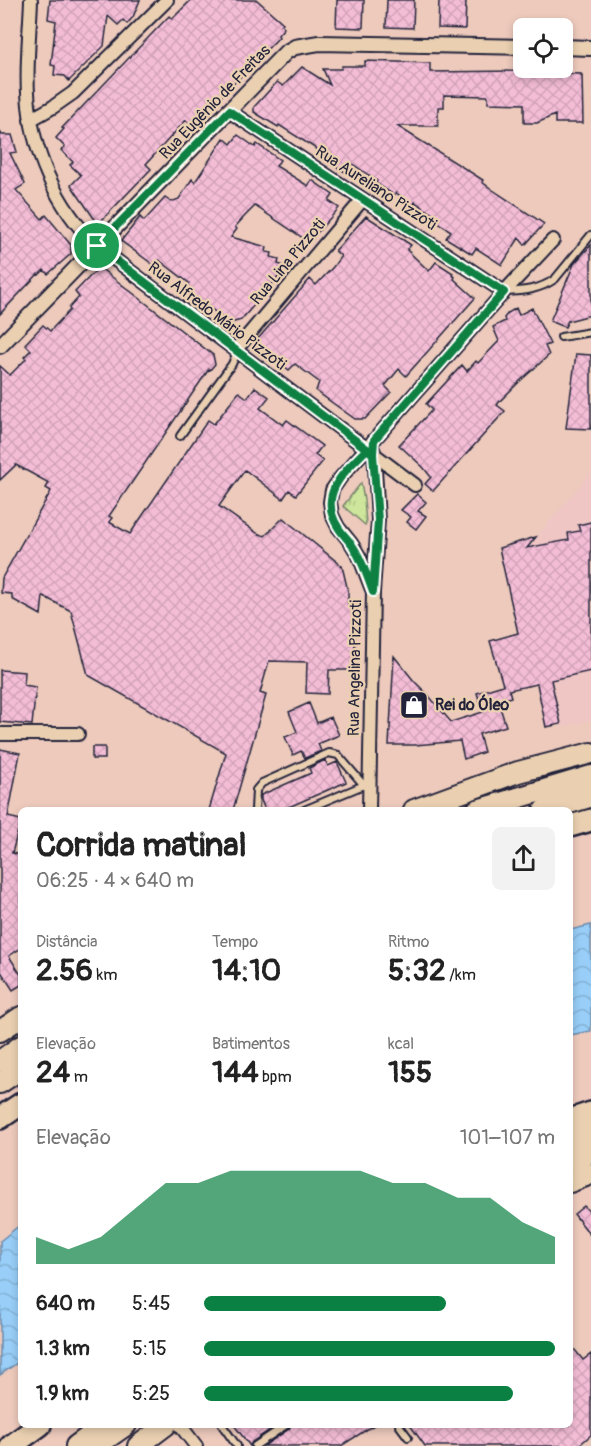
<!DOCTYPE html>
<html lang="pt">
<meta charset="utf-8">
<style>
body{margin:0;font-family:Pangolin,sans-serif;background:#f2f2f2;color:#222;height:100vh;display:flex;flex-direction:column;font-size:22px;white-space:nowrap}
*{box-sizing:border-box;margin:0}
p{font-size:20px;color:#767676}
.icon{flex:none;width:33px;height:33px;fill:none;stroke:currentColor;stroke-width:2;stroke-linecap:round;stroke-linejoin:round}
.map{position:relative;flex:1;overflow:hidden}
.drawer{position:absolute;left:18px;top:807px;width:555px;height:621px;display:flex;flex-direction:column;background:#fff;border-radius:9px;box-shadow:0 3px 9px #0003}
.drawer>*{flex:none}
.buttons{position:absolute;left:513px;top:18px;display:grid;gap:12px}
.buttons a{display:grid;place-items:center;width:60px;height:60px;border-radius:9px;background:#fff;box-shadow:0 3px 9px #0003;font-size:30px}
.pin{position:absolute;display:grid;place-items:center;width:51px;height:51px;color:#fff;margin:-26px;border:3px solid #fff;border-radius:50%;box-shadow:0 2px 6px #0007}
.round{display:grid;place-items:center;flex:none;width:63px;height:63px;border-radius:9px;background:#f2f2f2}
.head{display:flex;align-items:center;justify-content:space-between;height:102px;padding:0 18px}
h1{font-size:33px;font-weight:700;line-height:45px}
.stats{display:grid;grid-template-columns:repeat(3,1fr);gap:9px;height:102px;padding:6px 18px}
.stats div{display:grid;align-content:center}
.stats b{font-size:30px;font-weight:700}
.stats small{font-size:16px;font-weight:400}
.stats p{font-size:16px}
.chart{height:168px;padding:12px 18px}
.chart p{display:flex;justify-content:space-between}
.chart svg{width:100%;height:108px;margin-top:6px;fill:#0b8043;opacity:.7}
ul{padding:0 18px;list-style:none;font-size:20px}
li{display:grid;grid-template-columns:96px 72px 1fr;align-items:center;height:45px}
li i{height:15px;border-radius:8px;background:#0b8043}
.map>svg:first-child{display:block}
.built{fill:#efc6c4}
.park{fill:url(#park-tufts);stroke:#78846c;stroke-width:1.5}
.water{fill:url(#water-waves);stroke:#6989ac;stroke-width:1.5}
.building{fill:url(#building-cross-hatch);stroke:#22223b;stroke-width:1.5}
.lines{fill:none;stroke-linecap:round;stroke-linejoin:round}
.service-casing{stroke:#22223b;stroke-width:10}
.minor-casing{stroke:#22223b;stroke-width:16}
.tertiary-casing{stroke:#22223b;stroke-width:18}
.trunk-casing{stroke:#22223b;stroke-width:24}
.motorway-casing{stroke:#22223b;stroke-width:26}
.service{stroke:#ead0b1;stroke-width:6}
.minor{stroke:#ead0b1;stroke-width:12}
.tertiary{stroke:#ead0b1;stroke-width:14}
.trunk{stroke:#ead0b1;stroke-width:20}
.motorway{stroke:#ead0b1;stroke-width:21}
.route-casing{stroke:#fff;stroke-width:12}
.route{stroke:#0b8043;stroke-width:8}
.labels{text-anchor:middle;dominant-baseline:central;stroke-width:4.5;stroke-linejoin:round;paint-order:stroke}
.street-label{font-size:16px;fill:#22223b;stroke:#ead0b1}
.poi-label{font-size:16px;font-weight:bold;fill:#22223b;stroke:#ead0b1;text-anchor:start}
</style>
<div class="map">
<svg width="591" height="1446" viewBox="0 0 591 1446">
<defs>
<pattern id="park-tufts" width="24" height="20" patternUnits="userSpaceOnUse" patternTransform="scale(1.5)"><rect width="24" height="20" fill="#cde69c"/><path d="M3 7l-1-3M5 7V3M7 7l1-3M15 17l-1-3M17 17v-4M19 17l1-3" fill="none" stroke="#b0c587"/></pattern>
<pattern id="water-waves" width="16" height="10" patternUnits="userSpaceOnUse" patternTransform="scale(1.5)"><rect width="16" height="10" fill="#98cef7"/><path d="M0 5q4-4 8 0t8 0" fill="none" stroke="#83b1d5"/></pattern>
<pattern id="building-cross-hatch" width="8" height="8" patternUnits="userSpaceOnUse" patternTransform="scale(1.5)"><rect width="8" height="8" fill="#f4bdd6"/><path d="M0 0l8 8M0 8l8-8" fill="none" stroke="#d1a2b9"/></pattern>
</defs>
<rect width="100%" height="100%" fill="#edcabc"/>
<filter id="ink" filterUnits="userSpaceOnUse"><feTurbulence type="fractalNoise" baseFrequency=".0167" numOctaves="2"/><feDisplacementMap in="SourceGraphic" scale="12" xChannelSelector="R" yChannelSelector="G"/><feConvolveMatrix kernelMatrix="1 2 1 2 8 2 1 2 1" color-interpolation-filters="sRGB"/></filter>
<g filter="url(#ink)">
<path class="built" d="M591,472V720L562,727L528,560L530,546L540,533Z"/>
<path class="park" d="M361,483L364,500L366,524L365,525L343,506Z"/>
<path class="water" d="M591,925V1031L570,1035V930Z
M21,1224V1360L0,1375V1241Z"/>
<path class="building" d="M50,0H140L133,17L127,24L123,20L118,25L108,16L104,46L69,81L65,76L54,75L55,66L51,65L56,21L48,19Z
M191,0H257L283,23L281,25L284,28L278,35L279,37L192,126L186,120L146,164L151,169L98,224L71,185L81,175L70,165L73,162L61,150L65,147L56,138L64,129L62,128L169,16L172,19Z
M337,0H364L363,28L336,27Z
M387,0H414L413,28L386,27Z
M439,0H466L465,29L438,28Z
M365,61L430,63V72L525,71V68H555V73L581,74V75H582L583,123H555V115L537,123H524V104L488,103V96L444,95V107H438V126H397L483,180L482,182L493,190L544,224L525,245L519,238L502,265L476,248L472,254L446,238L451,231L432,219L434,215L415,202L414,205L396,193L394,195L376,183L377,181L351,163L345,172L335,166L337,164L316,153L318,150L279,125L278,127L254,112V107L277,82L283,86L302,67L330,85L323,69H341L342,66H365Z
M0,132L2,135H12L17,152L10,153L25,184L16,190L42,219L46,215L71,245V254L48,274L44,270L39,275L38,274L0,314Z
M238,135L255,147L257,144L280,160L276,166L308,186L312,180L333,195L329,201L339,208L309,242L255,206L245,216L235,227L237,229L231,237L267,247L266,252L272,253L271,257L279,259L278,264L287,267L241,320L231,323L194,297L192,300L182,293L189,283L159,260L155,266L121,241L140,217L144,221L165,198L171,202L179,199L192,179L195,182L224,138L231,144Z
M366,216L411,245L407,250L429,271L436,262L453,273L452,275L455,277L454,279L475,298L406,376L399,369L385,386L391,392L365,419H355L316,391L319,382L295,364L289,370L258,345L257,340L310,279L316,285L333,267L341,256L335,251Z
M591,245V315L568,321L565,327L550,321L574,264Z
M99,267L213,355L215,364L210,370L209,369L109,516L112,518L109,522L130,534L208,420L214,424L239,392L247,398L255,387L269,397L260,408L283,425L287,420L322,446L315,455L323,461L296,495L289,490L283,499L245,470L219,506L257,533L265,536L283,518L342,566L348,591V606L356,607L354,670H329L328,694L306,693L307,662L269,661L260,693L266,695L233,810H209L226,753L88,675L71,611L43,596L41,615L12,599V594L1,593L2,578L51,491L46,488L49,483L16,465L0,480V366L10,375L26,359L24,357L31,350L25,344L43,325L50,331L70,310L69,308L79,297L75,292Z
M516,308L519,315L532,308L550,344L545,346L549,355L519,382L500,401L497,405L505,411L433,491L425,484L431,477L423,467L399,445L432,410L426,404L462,365L467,371L476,361L478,363L499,341L493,327L505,321L504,318L508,313Z
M576,354L591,355V429L566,428Z
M417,494L426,502L418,511L426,516L416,529L407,522L411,517L401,510Z
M591,522V671L551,680L561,724L546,727L537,684L509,690L511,697L498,701L506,726L479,734L484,752L464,759L460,741L415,745H389L394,656L414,681L428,695L451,722L483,712L477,693L503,685L490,641L518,633L499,548L536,537L527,548L569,540L568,533L580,531L578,525Z
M0,670L25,672L24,685L36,687L32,725L0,722Z
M309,703L317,723L331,717L339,735L318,744L321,751L305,758L301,751L293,755L285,737L297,732L289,712Z
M92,747H105V759H92Z
M0,749L20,753L8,817L21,820L12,853L21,855V948L9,956L21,975V985L13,990L0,970Z
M325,760L328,766L337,762L346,782L282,810H265L261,800V795L311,773L309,768Z
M584,1206L591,1213V1236L574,1214Z
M570,1344L583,1360L591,1354V1435L578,1446H425L410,1425H570Z
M234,1425H277L252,1442L250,1446Z
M291,1425H374L341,1446H264L289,1429Z"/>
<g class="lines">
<g class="service-casing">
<path id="service" d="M505,292C524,291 539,290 555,279L591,235
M561,337L591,332
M180,436L232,364L237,352
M255,810L256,790L262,783L329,753L338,755L368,790
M304,810L364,785
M222,1425L237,1446
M399,1425L408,1437
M255,1446L286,1425"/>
</g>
<g class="minor-casing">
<path id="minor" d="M31,0C30,30 26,63 28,93C31,150 56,207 97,246L415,485
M229,111L504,292
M30,120L53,107L73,93L167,0
M237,352L239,346L363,199
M373,592L359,556L351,543L338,527L332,515L330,502L332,490L341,477L374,440L504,292L553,240
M0,734H78
M369,810L373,592L378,520L374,451
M180,1425L196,1446"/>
</g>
<g class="tertiary-casing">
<path id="tertiary" d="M562,47L591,48
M0,346L286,52L295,47L319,43L524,47"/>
</g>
<g class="trunk-casing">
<path id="trunk" d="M414,810L518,772L591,753
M477,810L591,776
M0,1031L21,1017
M0,1061L21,1046
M0,1083L21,1069
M570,1161L591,1153
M570,1182L591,1174
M76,1446L103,1426
M96,1446L126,1425
M138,1446L166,1425"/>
</g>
<g class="motorway-casing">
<path id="motorway" d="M545,810L591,796
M570,826L591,820
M0,1118L21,1104
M570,1120L591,1113
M570,1141L591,1134
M11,1446L40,1425"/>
</g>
<use href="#service" class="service"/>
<use href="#minor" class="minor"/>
<use href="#tertiary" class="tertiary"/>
<use href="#trunk" class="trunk"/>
<use href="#motorway" class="motorway"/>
</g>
</g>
<g class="lines" filter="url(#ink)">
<g class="route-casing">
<path id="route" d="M97,246L367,449L373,454L378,520L373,592C367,576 362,559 352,545C348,539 342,534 338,527C317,494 345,471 367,449L373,454L374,440L504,292L229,111L97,246"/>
</g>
<use href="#route" class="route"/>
</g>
<defs>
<g id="shop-square" transform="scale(1.5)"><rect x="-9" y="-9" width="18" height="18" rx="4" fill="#22223b" stroke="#ead0b1"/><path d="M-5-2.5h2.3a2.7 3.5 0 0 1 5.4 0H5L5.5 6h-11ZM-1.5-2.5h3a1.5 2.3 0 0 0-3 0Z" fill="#fff"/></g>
</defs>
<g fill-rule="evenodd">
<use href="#shop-square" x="414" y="705"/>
</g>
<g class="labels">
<g class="street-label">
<text transform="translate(215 102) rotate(-46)">Rua Eugênio de Freitas</text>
<text transform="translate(376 188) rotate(33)">Rua Aureliano Pizzoti</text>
<text transform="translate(288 262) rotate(-50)">Rua Lina Pizzoti</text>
<text transform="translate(217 316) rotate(37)">Rua Alfredo Mário Pizzoti</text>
<text transform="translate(355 668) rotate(-89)">Rua Angelina Pizzoti</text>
</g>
<g class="poi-label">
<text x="435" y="705">Rei do Óleo</text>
</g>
</g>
</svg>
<div class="buttons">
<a><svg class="icon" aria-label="locate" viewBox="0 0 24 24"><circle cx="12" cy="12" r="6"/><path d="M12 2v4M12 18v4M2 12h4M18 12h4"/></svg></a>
</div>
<div class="pin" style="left:97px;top:246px;background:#1e9e55"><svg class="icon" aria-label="arrive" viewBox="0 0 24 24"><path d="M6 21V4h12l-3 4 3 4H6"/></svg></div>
<section class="drawer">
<div class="head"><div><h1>Corrida matinal</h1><p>06:25 · 4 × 640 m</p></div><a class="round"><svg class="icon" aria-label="share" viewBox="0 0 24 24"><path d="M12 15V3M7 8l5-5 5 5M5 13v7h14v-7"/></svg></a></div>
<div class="stats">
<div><p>Distância</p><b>2.56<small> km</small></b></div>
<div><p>Tempo</p><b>14:10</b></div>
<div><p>Ritmo</p><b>5:32<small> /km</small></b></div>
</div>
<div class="stats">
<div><p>Elevação</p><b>24<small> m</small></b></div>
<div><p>Batimentos</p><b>144<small> bpm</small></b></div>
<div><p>kcal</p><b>155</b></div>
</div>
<div class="chart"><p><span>Elevação</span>101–107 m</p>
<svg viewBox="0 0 160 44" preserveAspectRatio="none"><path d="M0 44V33L10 38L20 33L30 22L40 11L50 11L60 6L70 6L80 6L90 6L100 6L110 11L120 11L130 17L140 17L150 27L160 33V44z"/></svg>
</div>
<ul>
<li><b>640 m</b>5:45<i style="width:69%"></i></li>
<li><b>1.3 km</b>5:15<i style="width:100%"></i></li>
<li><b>1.9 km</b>5:25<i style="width:88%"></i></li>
</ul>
</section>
</div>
